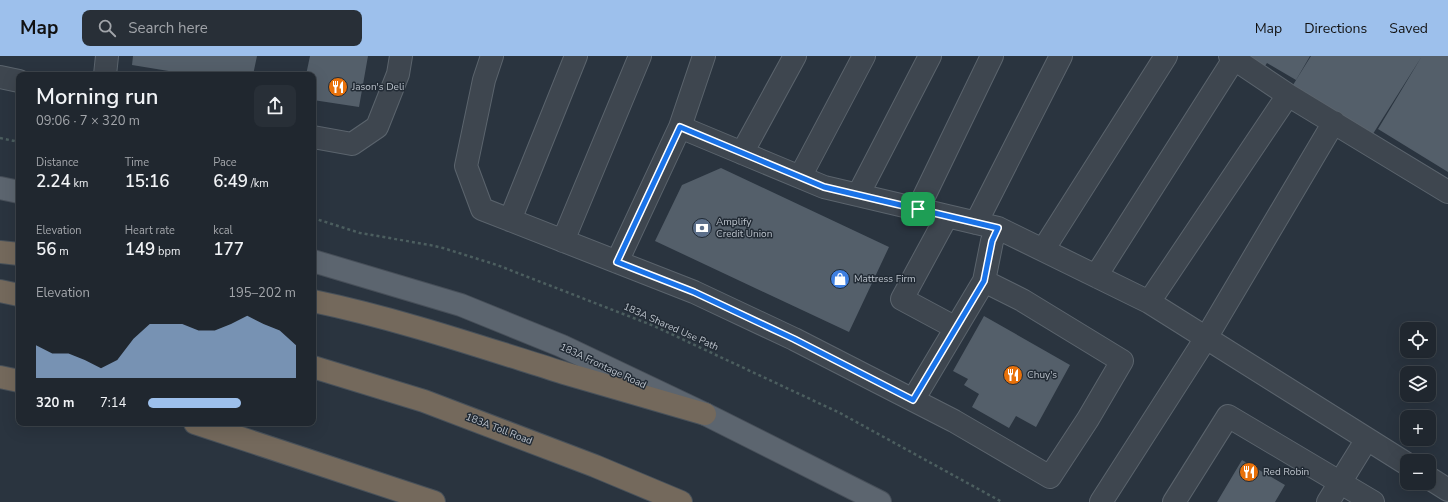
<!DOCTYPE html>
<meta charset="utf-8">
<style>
body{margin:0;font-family:"Nunito Sans",sans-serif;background:#282f37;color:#f1f3f6;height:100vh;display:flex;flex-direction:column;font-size:15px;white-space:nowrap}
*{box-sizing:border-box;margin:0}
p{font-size:13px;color:#a2a5aa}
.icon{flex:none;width:22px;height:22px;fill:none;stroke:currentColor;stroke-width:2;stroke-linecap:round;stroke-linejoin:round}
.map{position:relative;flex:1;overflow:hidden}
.sheet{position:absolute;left:16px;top:16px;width:300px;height:354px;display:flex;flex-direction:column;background:#20272f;border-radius:8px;box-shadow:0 4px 16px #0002,0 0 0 1px #3d444b}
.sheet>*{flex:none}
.fabs{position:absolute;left:1400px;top:266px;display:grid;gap:8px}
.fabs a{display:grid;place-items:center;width:36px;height:36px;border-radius:8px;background:#20272f;box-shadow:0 4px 16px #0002,0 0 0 1px #3d444b;font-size:20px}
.pin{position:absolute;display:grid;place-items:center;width:34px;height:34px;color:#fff;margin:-17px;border-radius:8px;box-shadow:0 2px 6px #0006}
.round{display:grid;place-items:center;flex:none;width:42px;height:42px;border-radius:8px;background:#282f37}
.head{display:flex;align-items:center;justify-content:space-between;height:68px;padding:0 20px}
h1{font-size:22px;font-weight:600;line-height:30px}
.metrics{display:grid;grid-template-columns:repeat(3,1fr);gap:6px;height:68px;padding:4px 20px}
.metrics div{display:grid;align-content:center}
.metrics b{font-size:17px;font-weight:600}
.metrics small{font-size:11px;font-weight:400}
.metrics p{font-size:11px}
.chart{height:112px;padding:8px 20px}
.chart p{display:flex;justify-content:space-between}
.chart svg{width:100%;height:72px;margin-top:4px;fill:#9dc0ec;opacity:.7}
ul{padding:0 20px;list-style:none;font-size:13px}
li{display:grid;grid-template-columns:64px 48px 1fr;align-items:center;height:30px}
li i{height:10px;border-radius:5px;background:#9dc0ec}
header{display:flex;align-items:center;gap:24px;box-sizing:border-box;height:56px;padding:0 20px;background:#9dc0ec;color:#111}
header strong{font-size:19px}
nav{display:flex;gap:22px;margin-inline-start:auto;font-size:14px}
.search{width:280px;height:36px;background:#282f37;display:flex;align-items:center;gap:10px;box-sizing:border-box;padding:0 14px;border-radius:8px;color:#a2a5aa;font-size:15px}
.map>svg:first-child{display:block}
.building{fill:#545f6a}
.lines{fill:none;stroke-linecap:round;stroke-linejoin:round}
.minor-casing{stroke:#5b646d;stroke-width:24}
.major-casing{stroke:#474f59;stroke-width:24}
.highway-casing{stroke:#48515a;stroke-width:24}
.path{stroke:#4c5e5f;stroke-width:2.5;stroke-dasharray:3 3;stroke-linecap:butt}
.minor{stroke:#3e464f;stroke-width:22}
.major{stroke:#5c656f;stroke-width:22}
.highway{stroke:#74695c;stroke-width:22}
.route-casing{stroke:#fff;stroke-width:8}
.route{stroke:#1a73e8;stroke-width:5}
.labels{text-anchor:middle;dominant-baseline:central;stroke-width:3;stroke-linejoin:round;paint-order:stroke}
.poi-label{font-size:10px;fill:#bac1ca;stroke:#222b35;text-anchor:start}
.street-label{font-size:10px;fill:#bac1ca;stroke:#222b35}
</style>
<header>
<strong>Map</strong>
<div class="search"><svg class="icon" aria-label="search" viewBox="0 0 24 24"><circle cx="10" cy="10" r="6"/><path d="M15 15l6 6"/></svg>Search here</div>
<nav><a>Map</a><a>Directions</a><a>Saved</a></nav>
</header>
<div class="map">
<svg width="1448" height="446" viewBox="0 0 1448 446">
<rect width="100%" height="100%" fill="#2a343f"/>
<path class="building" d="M133,0H257L253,19H193L132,9Z
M310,0H368L359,51L313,44V19H306Z
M1237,0H1310L1296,24L1267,7L1263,13Z
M1311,0H1422L1371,81L1293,29Z
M1422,0H1448V116L1378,73Z
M721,112L889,191L849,276L655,185L682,129Z
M984,260L1070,309L1036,371L1016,360L1009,372L972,351L979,338L964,329L968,323L953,315Z
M1242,404L1285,429L1275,446H1217Z"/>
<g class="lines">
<g class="minor-casing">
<path id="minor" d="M492,0L484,24L466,110L482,153L694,236L794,283L954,365L1050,421L1088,363L1122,305L1022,244L984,225L992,185L998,172
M704,0L680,71L824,131L998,172L1149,246L1288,39L1230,0
M105,19L107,0
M0,21L19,25
M1288,39L1448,136
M313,81L352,88L377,71L398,18L401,0
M742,97L795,0
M800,121L864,0
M858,139L930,0
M918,153L992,0
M947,160L902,243L956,272
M510,164L576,0
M976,167L1061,0
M563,185L640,0
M1043,194L1166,0
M617,206L680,71
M1096,220L1234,3
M1149,246L1407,408
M913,344L984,225
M1429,422L1448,434
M1101,446L1206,282L1334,66
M1174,446L1228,360L1373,446
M1328,446L1367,383"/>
</g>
<g class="major-casing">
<path id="major" d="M0,132L19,136
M313,205L461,249L562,290L705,358L880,446"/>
</g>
<g class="highway-casing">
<path id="highway" d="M0,196L19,198
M0,235L19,239
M313,245C399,263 481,291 564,317C611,331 658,344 705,358
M313,311L424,345L595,410L681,446
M0,321L19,325
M195,367L434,446"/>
</g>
<path class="path" d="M0,82L19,86
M313,162L360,177L430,189L443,192L497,209L654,270L840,357L1002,446"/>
<use href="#minor" class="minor"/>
<use href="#major" class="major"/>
<use href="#highway" class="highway"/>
</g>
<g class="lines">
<g class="route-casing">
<path id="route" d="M680,71L824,131L998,172L992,185L984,225L913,344L794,283L694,236L617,206Z"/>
</g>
<use href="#route" class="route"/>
</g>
<defs>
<g id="restaurant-disc" transform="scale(1)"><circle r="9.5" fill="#e8710a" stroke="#222b35"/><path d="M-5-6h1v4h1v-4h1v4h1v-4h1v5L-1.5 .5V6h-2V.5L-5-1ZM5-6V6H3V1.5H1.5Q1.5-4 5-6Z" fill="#fff"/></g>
<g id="bank-disc" transform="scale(1)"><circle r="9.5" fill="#5c6f8a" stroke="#222b35"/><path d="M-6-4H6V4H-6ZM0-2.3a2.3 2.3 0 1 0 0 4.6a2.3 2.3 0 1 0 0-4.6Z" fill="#fff"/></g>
<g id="shop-disc" transform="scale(1)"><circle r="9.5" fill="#3f7fe0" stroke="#222b35"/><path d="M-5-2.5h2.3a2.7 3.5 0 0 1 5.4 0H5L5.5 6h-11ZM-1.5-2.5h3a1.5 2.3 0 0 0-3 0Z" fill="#fff"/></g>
</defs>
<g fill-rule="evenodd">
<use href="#restaurant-disc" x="338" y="31"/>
<use href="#bank-disc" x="702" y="172"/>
<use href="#shop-disc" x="840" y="223"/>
<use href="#restaurant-disc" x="1013" y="319"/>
<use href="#restaurant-disc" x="1249" y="416"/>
</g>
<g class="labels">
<g class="poi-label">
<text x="352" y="31">Jason's Deli</text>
<text x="716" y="166">Amplify<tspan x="716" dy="12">Credit Union</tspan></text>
<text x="854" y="223">Mattress Firm</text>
<text x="1027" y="319">Chuy's</text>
<text x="1263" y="416">Red Robin</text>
</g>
<g class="street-label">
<text transform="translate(671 271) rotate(24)">183A Shared Use Path</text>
<text transform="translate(603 310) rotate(25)">183A Frontage Road</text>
<text transform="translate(499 373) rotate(21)">183A Toll Road</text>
</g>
</g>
</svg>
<div class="fabs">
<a><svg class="icon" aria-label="locate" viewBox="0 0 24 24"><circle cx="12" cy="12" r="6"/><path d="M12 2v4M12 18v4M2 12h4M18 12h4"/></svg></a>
<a><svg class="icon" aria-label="layers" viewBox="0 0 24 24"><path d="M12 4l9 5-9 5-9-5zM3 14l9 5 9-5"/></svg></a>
<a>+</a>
<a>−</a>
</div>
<div class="pin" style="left:918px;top:153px;background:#1e9e55"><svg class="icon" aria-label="arrive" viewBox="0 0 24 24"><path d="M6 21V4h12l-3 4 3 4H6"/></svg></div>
<section class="sheet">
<div class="head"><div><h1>Morning run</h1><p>09:06 · 7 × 320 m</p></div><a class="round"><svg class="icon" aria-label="share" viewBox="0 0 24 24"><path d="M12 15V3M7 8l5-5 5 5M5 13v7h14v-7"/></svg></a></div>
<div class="metrics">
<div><p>Distance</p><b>2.24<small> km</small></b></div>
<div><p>Time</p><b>15:16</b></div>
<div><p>Pace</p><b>6:49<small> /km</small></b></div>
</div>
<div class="metrics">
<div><p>Elevation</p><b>56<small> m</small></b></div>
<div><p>Heart rate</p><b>149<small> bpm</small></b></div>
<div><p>kcal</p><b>177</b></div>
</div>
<div class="chart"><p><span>Elevation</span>195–202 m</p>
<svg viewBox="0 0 160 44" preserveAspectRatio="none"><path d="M0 44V24L10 29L20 29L30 33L40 38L50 33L60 20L70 11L80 11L90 11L100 15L110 15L120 11L130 6L140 11L150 15L160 24V44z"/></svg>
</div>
<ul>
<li><b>320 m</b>7:14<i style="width:63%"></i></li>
</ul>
</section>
</div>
